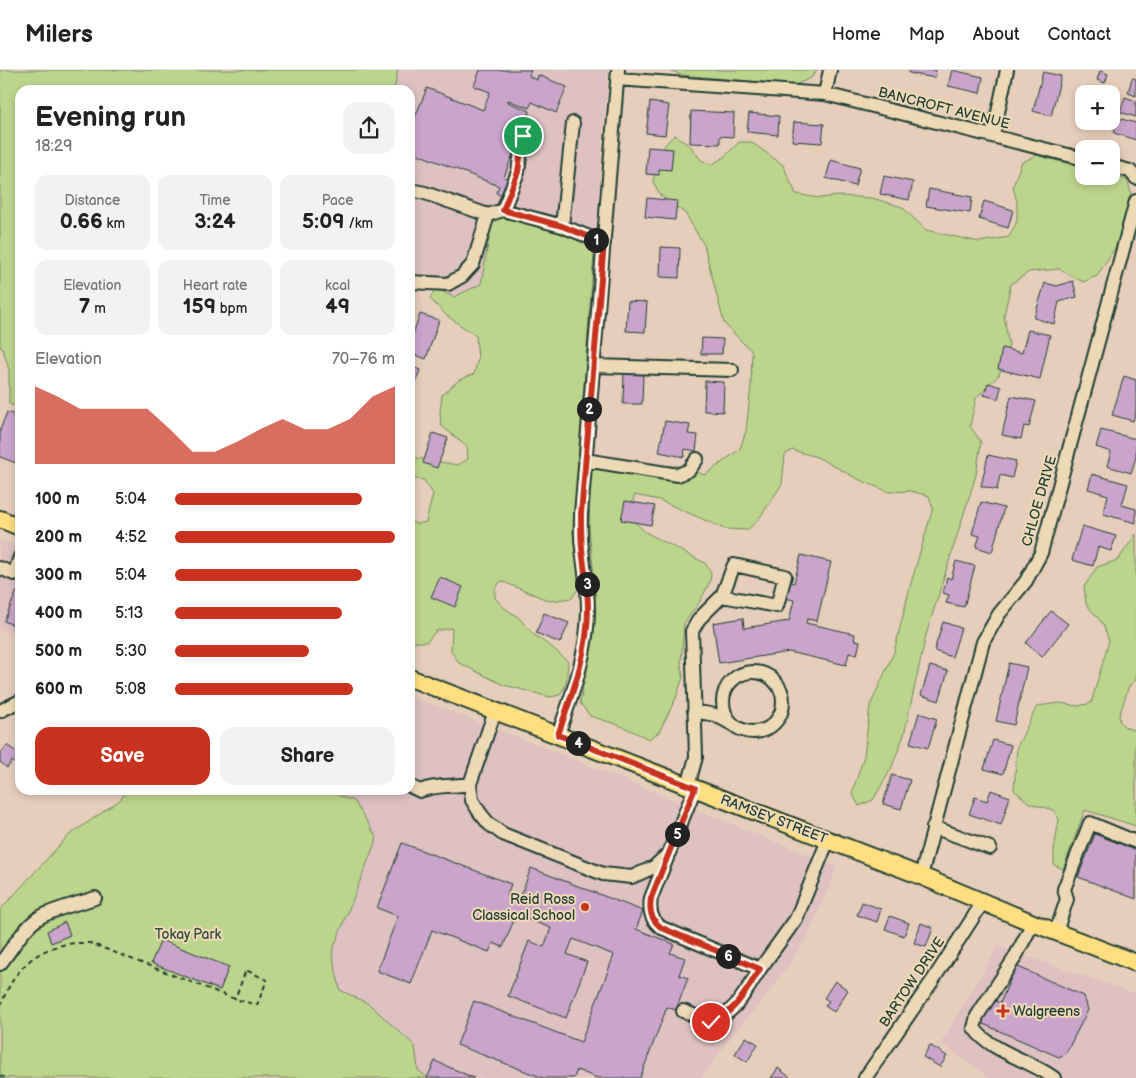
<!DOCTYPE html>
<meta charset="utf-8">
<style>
body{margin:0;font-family:"Balsamiq Sans",sans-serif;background:#f2f2f2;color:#222;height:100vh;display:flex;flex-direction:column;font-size:19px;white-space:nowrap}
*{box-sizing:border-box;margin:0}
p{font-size:16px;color:#767676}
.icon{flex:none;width:28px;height:28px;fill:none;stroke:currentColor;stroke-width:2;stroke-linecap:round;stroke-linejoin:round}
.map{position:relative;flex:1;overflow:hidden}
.details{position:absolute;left:15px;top:15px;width:400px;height:710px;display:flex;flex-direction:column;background:#fff;border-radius:15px;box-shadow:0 2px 8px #0003}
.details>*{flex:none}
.fabs{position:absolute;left:1075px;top:15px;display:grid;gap:10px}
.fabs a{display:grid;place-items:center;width:45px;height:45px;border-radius:10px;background:#fff;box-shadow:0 2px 8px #0003;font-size:25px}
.pin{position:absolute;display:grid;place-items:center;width:42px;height:42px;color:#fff;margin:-21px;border:2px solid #fff;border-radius:50%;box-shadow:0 1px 5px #0007}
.km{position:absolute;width:25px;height:25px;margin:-12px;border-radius:50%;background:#222;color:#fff;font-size:14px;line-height:25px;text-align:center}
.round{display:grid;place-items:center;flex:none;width:52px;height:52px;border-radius:15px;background:#f2f2f2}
.head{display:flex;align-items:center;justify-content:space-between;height:85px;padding:0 20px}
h1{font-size:28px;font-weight:600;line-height:38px}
.stats{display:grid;grid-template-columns:repeat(3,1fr);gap:8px;height:85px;padding:5px 20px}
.stats div{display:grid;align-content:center;border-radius:12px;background:#f2f2f2;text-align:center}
.stats b{font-size:21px;font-weight:600}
.stats small{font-size:14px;font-weight:400}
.stats p{font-size:14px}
.chart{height:140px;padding:10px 20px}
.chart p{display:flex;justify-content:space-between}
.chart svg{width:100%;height:90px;margin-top:5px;fill:#c8321e;opacity:.7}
.primary-button{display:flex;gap:10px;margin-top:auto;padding:10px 20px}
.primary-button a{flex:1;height:58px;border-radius:15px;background:#c8321e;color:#fff;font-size:20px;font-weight:600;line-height:58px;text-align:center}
.primary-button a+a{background:#f2f2f2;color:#222}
ul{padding:0 20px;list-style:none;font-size:16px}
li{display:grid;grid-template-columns:80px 60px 1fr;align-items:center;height:38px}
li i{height:12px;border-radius:6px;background:#c8321e}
header{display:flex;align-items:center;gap:30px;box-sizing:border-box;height:70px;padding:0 25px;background:#fff;border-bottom:1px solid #e0e0e0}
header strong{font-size:24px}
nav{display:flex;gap:28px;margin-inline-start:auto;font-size:18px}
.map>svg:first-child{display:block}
.built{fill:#dec1c0}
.green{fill:#bcd58c;stroke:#6e8960}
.building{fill:#caa4cb;stroke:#1f3d34}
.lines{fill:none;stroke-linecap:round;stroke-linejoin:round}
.minor-casing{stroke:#1f3d34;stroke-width:16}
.major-casing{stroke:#1f3d34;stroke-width:20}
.path{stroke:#1f3d34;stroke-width:2;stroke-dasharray:5 4;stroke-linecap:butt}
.minor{stroke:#eed9b7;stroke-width:12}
.major{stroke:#ffdf80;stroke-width:16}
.route-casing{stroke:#fff;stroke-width:10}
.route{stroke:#c8321e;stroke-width:6}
.poi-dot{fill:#c8321e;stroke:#eed9b7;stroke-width:2}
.labels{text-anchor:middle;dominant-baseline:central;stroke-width:4;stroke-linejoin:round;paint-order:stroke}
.street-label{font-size:14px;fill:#1f3d34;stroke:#eed9b7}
.poi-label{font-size:14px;fill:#1f3d34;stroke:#eed9b7;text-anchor:end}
.park-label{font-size:14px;fill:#2f4c3d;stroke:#eed9b7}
</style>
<header>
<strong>Milers</strong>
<nav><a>Home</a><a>Map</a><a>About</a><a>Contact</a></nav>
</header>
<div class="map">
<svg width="1136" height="1008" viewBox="0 0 1136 1008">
<rect width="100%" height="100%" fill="#e7cebb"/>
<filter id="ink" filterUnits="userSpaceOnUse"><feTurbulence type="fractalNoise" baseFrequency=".02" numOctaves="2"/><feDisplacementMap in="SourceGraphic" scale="10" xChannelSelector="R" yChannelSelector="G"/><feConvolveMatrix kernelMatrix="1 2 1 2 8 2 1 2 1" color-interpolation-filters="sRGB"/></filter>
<g filter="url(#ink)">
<path class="built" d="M398,0H608L595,170H580L506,136L494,141L481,214L454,227L410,208V20H394Z
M0,470L20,478V566L0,558Z
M410,626L546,678L837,797L808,866L772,919L730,968L702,1008H428L418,1000L415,976L369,934L340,920L332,882L377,768L354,731L325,720H410Z
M998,876L1136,924V1008H990L941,973Z"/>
<path class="green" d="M0,0H398L394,20H20V338L9,334V300L3,279L0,277Z
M670,0H817L811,8L795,15L681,5Z
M675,65L691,77L701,90L711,95L724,87L739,72H751L783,95L796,124L819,128L840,126L872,128L902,137L926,160L979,172L1009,167L1017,151V132L1013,117L1021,93L1036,85L1084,98V106L1111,105L1127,110L1131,122L1118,173L1097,206L1083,212L1059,199L1029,202L1011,214L1004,245L1009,276L999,305L976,328L970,356L981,372L976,405L926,565L904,665L891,699L873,730L859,736L852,723L864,686L870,636L894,582L911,513L933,438L929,426L911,421L889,422L860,410L817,387L792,380L785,385L782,414L761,446L748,460L725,459L659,430L635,425L628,445L645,462L705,493L711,503L710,512L699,533L684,553L681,594L683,607L676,628L659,662L649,669L619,655L590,646L580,633L595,549V515L589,459L591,396H678L705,405L740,379L746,361L751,316L752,281L741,271L724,253L704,175L685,143L660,125L653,112C657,94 659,77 675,65Z
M506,136L580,170H595L573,461L575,483L582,513L572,528L550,531L501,511L495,519V528L503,537L518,547L533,564L554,579L568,592L566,614L560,625L550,627L504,615L459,593L451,581L452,558L436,561L427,572H410V451L416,454L426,452L433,424L424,410L410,408V387L458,395L468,389L467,377L441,355L440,342L442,325L459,310L474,304L478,289L476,266L446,245L430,229L435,218L454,227L481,214L494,141Z
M1136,464V610L1129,616L1119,646L1120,652L1125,657L1136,661V756L1085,740L1063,799L1054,795V779L1059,749L1053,740L1029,733L1014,720L1017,677L1037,636L1060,633L1078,636L1091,633L1109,571L1103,554L1086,534L1084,517L1097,497L1118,490Z
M127,720H325L354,731L377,768L332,882L340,920L369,934L415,976L418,1000L428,1008H0V840L68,766L120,730Z"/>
<path class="building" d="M480,0H531L529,6L537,10L538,5L567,17L556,43L532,32L529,38L508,30V32L530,41L504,107L512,110L505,127L496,123L499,116L410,81V60L427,18L483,40L490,22L474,16Z
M909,0H936L935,8L909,3Z
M952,0L983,7L980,23L948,16Z
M1100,1L1108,4L1105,13L1097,10Z
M1043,2L1061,6L1051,46L1033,41Z
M1132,8L1136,9V26L1128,23Z
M1125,27L1136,31V47L1120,42Z
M650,32L669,35L665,65L646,63Z
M691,41L734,43L733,67L720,66V74L690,73Z
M749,43L779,46L778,65L747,62Z
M1118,48L1136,53V70L1114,63Z
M794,52L824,54L822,73L792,71Z
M648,77L673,79L671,100L659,99V105L646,104Z
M831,90L860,98L855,116L826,108Z
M884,106L913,112L909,130L880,124Z
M929,119L972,127L970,143L926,136Z
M647,128L677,131L675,150L645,147Z
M984,131L1013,140L1008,158L979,149Z
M661,177L680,178L679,208L660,207Z
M1073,211L1077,227L1059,232L1054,254L1034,248L1045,213L1057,216Z
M628,231L647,232L645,262L626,261Z
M420,244L439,250L426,289L410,283V272Z
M1028,260L1050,265L1040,309L998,299L1002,278L1022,283Z
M702,268L723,269L722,284H701Z
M410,296L420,300L410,329Z
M624,303L643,304L642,334H623Z
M1124,306L1136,310V341L1133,351L1112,345Z
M705,311L724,312L723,342L704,341Z
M988,313L1001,317L998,329L984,325Z
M1011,326L1036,331L1029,357L1024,356L1021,369L1002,365Z
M7,342L20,347V384L16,393L0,387V360Z
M665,351L690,355L688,364L698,365L696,381L685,379L684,387L659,382Z
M1101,360L1136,369V387L1131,403L1107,396L1111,382L1096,377Z
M433,363L448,368L437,398L423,393Z
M988,385L1016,391L1012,408L1000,405L997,420L981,416Z
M1092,404L1128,414L1122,435L1136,439V453L1103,444L1108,425L1088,419Z
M625,431L655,436L651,455L621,450Z
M981,432L1004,438L992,482L976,477L980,466L972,464Z
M1082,456L1116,466L1111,481L1098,477L1093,496L1072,490Z
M801,485L831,492L817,551L807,549L806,553L855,564L854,570L860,571L857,585L849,583L846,595L789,582L719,593L713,553L743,548L744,558L789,551L794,530L785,528L789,511L794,513Z
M956,491L975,496L964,537L946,533L949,525L943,523L947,507L951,509Z
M440,507L463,517L455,537L431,527Z
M17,521L20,522V558L4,551Z
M1051,541L1068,554L1042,587L1026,573Z
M544,543L569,553L560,573L536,563Z
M943,552L961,558L952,587L934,581Z
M1009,593L1027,597L1014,655L996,651Z
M930,596L948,601L939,631L921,625Z
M919,643L937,649L928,678L910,673Z
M993,670L1011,675L1003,704L984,699Z
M7,675L20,685V697L12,691L7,698L0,692V684Z
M892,705L910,710L901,739L883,734Z
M991,720L1010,727L1001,755L969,744L975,727L987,731Z
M1095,764L1136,780V829L1078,807Z
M402,773L511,814L507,826L519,831L531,798L643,841L636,859L674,874L670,883L685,888L679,905L688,908L676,940L667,937L640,1008H597L577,1000L574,1008H543L457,975L474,931L581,972L614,885L573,869L567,884L587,892L566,948L508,926L529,871L544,877L551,858L516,845L503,877L493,873L489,882L432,860L411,914L377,901L398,846L377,838Z
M862,832L881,839L877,852L857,845Z
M890,846L909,853L904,866L885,859Z
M65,852L70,865L51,873L47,861Z
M921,853L933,858L926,877L914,873Z
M161,870L229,897L220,920L151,893Z
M1016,896L1084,926L1088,940L1066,983L1059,987L981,953L991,929L1000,933Z
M835,911L848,920L834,942L825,936L829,931L824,928Z
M746,967L758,974L747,992L735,984Z
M930,975L947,986L940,997L923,987Z
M435,991L474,1008H427Z
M778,998L791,1008H771Z"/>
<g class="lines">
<g class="minor-casing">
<path id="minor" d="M617,9L825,24L1084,89
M825,24L830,0
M993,66L1007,0
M1111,96L1130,101L1136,108
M410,120L425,123L488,145L503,140L562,156L604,173
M503,140L518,102L523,66
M562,156L573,53
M410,212L448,214L462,206L473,194L488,145
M593,296L732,300
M585,390L678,405L689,400L697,389
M0,498L14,504L20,487
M723 632a30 30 0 1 1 60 0a30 30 0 1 1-60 0Z
M0,641L20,631
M495,641L470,714L472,730L480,743L489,754L503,764L603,804L632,807L654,797L667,785
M694,641L715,645L732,654
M558,665C572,625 588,583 588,539C588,518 584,499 582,478C580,467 581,455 581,444L618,0
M410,716L420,721C436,714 453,717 470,714
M688,716L696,687L692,561L699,549L722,526L734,495L785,506L777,536L722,526
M695,718L651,828C649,841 651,850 662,858L760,899L796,849L828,770
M933,757L990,778
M921,806L983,572L999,544L1026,511L1041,483L1136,131
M1033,853L1014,889L977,946L974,958C991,982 1030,990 1054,1008
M1056,862L1067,829L1064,819L1090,753L1136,772
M0,894C12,879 23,858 40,847C57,838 77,834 95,828
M683,941L711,952C737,942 746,921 760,899
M865,1008L933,910L983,832"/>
</g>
<g class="major-casing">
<path id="major" d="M0,449L20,457
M410,608L921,806L1033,853L1136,893"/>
</g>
<path class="path" d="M0,937C16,893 43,871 90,873L235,929L257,935L267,910L246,900L235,929
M0,1006L6,1008"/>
<use href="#minor" class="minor"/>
<use href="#major" class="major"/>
</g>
</g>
<g class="lines" filter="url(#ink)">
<g class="route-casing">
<path id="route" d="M523,66L518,102L503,140L562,156L604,173L581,444C581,455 581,467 582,478C584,499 588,518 588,539C588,583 572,624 558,665L695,718L651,828C649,841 651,850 662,858L760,899C746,921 736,942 711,952"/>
</g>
<use href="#route" class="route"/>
</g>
<g class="poi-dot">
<circle cx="585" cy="837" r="5"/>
<path d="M1000.5 933.5h5v5h5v5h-5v5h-5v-5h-5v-5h5z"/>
</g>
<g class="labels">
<g class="street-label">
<text transform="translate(944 38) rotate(14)">BANCROFT AVENUE</text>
<text transform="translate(1039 431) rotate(-74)">CHLOE DRIVE</text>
<text transform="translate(774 749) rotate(21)">RAMSEY STREET</text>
<text transform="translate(912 912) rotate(-56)">BARTOW DRIVE</text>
</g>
<g class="poi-label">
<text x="575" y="829">Reid Ross<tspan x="575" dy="16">Classical School</tspan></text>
<text x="1013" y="941" text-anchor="start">Walgreens</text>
</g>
<g class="park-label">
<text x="188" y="864">Tokay Park</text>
</g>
</g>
</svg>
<div class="fabs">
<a>+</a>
<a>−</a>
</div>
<div class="pin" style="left:523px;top:66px;background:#1e9e55"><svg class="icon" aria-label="arrive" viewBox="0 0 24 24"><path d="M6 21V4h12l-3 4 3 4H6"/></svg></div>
<div class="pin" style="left:711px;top:952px;background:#d93025"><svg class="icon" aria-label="check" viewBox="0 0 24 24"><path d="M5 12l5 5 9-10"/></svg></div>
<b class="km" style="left:596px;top:170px">1</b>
<b class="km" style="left:589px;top:339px">2</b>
<b class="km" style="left:587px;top:514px">3</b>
<b class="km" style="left:578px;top:673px">4</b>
<b class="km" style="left:677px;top:764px">5</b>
<b class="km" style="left:728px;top:886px">6</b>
<section class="details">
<div class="head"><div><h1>Evening run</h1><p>18:29</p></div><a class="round"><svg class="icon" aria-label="share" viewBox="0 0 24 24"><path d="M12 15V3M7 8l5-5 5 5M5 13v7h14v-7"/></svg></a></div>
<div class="stats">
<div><p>Distance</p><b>0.66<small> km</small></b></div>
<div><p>Time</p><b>3:24</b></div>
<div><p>Pace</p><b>5:09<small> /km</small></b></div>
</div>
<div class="stats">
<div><p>Elevation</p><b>7<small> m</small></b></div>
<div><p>Heart rate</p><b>159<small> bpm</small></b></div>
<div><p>kcal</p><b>49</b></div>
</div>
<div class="chart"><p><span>Elevation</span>70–76 m</p>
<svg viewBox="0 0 160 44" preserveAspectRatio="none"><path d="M0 44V6L10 11L20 17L30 17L40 17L50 17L60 27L70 38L80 38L90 33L100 27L110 22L120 27L130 27L140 22L150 11L160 6V44z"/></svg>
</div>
<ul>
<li><b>100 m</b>5:04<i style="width:85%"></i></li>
<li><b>200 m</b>4:52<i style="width:100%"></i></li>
<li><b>300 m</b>5:04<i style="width:85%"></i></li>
<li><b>400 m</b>5:13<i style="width:76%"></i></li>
<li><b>500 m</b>5:30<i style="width:61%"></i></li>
<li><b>600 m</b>5:08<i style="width:81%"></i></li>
</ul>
<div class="primary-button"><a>Save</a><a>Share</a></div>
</section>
</div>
